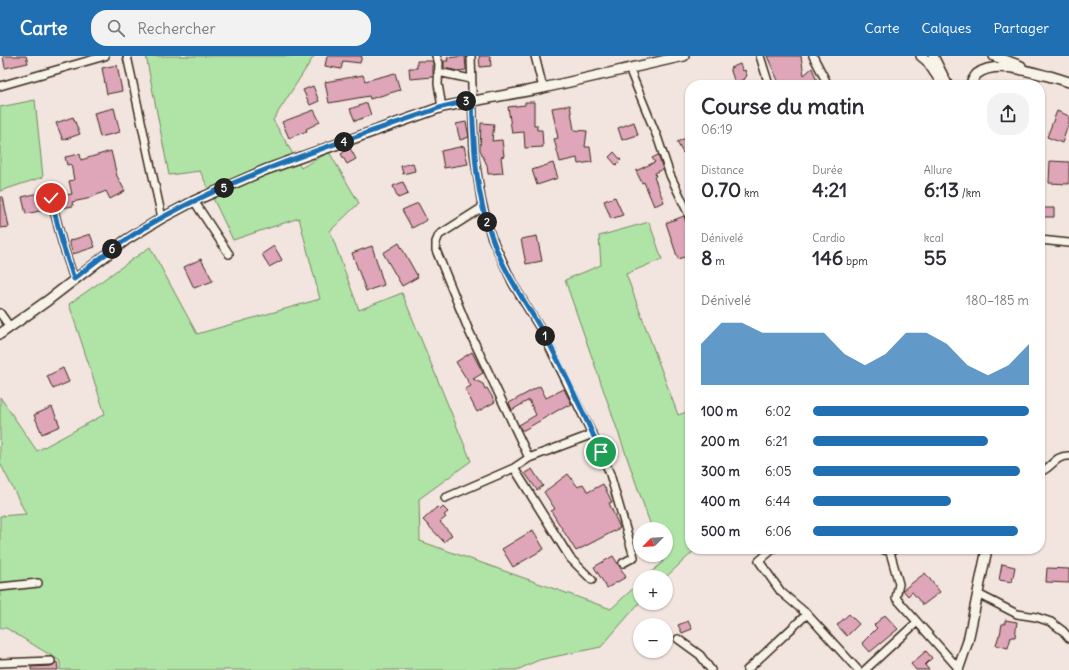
<!DOCTYPE html>
<html lang="fr">
<meta charset="utf-8">
<style>
body{margin:0;font-family:Delius,sans-serif;background:#f2f2f3;color:#2b2b33;height:100vh;display:flex;flex-direction:column;font-size:15px;white-space:nowrap}
*{box-sizing:border-box;margin:0}
p{font-size:13px;color:#7c7c81}
.icon{flex:none;width:22px;height:22px;fill:none;stroke:currentColor;stroke-width:2;stroke-linecap:round;stroke-linejoin:round}
.map{position:relative;flex:1;overflow:hidden}
.details{position:absolute;left:685px;top:24px;width:360px;height:474px;display:flex;flex-direction:column;background:#fff;border-radius:16px;box-shadow:0 1px 3px #0004}
.details>*{flex:none}
.needle{width:26px;rotate:246deg}
.buttons{position:absolute;left:633px;top:466px;display:grid;gap:8px}
.buttons a{display:grid;place-items:center;width:40px;height:40px;border-radius:50%;background:#fff;box-shadow:0 1px 3px #0004;font-size:20px}
.pin{position:absolute;display:grid;place-items:center;width:34px;height:34px;color:#fff;margin:-17px;border:2px solid #fff;border-radius:50%;box-shadow:0 1px 4px #0007}
.km{position:absolute;width:20px;height:20px;margin:-10px;border-radius:50%;background:#222;color:#fff;font-size:11px;line-height:20px;text-align:center}
.round{display:grid;place-items:center;flex:none;width:42px;height:42px;border-radius:16px;background:#f2f2f3}
.headline{display:flex;align-items:center;justify-content:space-between;height:68px;padding:0 16px}
h1{font-size:22px;font-weight:700;line-height:30px}
.figures{display:grid;grid-template-columns:repeat(3,1fr);gap:6px;height:68px;padding:4px 16px}
.figures div{display:grid;align-content:center}
.figures b{font-size:20px;font-weight:700}
.figures small{font-size:11px;font-weight:400}
.figures p{font-size:11px}
.chart{height:112px;padding:8px 16px}
.chart p{display:flex;justify-content:space-between}
.chart svg{width:100%;height:72px;margin-top:4px;fill:#1f6fb2;opacity:.7}
ul{padding:0 16px;list-style:none;font-size:13px}
li{display:grid;grid-template-columns:64px 48px 1fr;align-items:center;height:30px}
li i{height:10px;border-radius:5px;background:#1f6fb2}
header{display:flex;align-items:center;gap:24px;box-sizing:border-box;height:56px;padding:0 20px;background:#1f6fb2;color:#fff}
header strong{font-size:19px}
nav{display:flex;gap:22px;margin-inline-start:auto;font-size:14px}
.search{width:280px;height:36px;background:#f2f2f3;display:flex;align-items:center;gap:10px;box-sizing:border-box;padding:0 14px;border-radius:16px;color:#7c7c81;font-size:15px}
.map>svg:first-child{display:block}
.green{fill:#afe4a6;stroke:#758762}
.building{fill:#dea6b8;stroke:#3b2a1e}
.lines{fill:none;stroke-linecap:round;stroke-linejoin:round}
.minor-casing{stroke:#3b2a1e;stroke-width:10}
.tertiary-casing{stroke:#3b2a1e;stroke-width:12}
.minor{stroke:#f7f3e8;stroke-width:7}
.tertiary{stroke:#f7f3e8;stroke-width:9}
.route-casing{stroke:#fff;stroke-width:8}
.route{stroke:#1f6fb2;stroke-width:5}
</style>
<header>
<strong>Carte</strong>
<div class="search"><svg class="icon" aria-label="search" viewBox="0 0 24 24"><circle cx="10" cy="10" r="6"/><path d="M15 15l6 6"/></svg>Rechercher</div>
<nav><a>Carte</a><a>Calques</a><a>Partager</a></nav>
</header>
<div class="map">
<svg width="1069" height="614" viewBox="0 0 1069 614">
<rect width="100%" height="100%" fill="#f2e4de"/>
<filter id="ink" filterUnits="userSpaceOnUse"><feTurbulence type="fractalNoise" baseFrequency=".025" numOctaves="2"/><feDisplacementMap in="SourceGraphic" scale="8" xChannelSelector="R" yChannelSelector="G"/><feConvolveMatrix kernelMatrix="1 2 1 2 8 2 1 2 1" color-interpolation-filters="sRGB"/></filter>
<g filter="url(#ink)">
<path class="green" d="M146,0H314L273,64L301,112L329,96L359,147L330,175L359,254L402,237L471,405L419,443L420,485L611,553L640,526V546L601,591L539,604L517,614H60V605L6,572H0V460L26,458L0,407V341L37,395L105,358L69,248L150,191L197,278L320,243L299,162L233,184L200,115L169,119Z
M35,44L43,121L0,135V51Z
M649,166L662,203L626,218L678,359L690,355V493H696L666,521H646L663,506L661,499H666V473H652L565,224L601,209L599,180Z"/>
<path class="building" d="M3,0H26L28,7L5,12Z
M327,0H362L360,7L343,5L341,13L325,10Z
M465,0L466,14L458,15L444,12V5H448L447,2Z
M479,0H490L491,10L480,11Z
M767,0H801L804,19L812,12L817,25L813,29H780Z
M417,5H433V21L410,23L409,12H417Z
M740,8L743,15L745,14L747,20L745,22V23L735,27L730,12Z
M117,9L122,35L107,38L102,12Z
M395,17L400,34L370,43L369,40L329,47L325,26L363,19L365,25Z
M313,30L319,45L310,49L303,34Z
M525,46H534V69H537V74H542L543,91L525,92L524,76L512,77L508,51L525,49Z
M367,47L371,59L355,65L350,53Z
M570,49L574,74L587,75L585,91H590L592,106L578,108L577,102L560,106L554,83L558,82L552,52Z
M114,52L120,76L100,81L94,57Z
M314,54L320,66L306,73L307,75L289,82L282,66Z
M1057,55L1069,60V66L1062,87L1047,81Z
M73,61L80,78L63,84L56,67Z
M466,66L469,81L460,84L456,68Z
M634,66L638,79L622,84L618,72Z
M481,67L494,68L492,85L502,84L504,100L501,101L503,117L488,118L487,109L480,94Z
M690,80V93L683,97L677,86Z
M464,90L468,108L444,112L441,95Z
M350,92L356,103L347,108L341,98Z
M111,95L117,120L125,135L110,143L106,135L87,143L72,146L73,150L62,152L60,140L72,138L69,125L74,124L71,108L67,109L65,101L80,98L81,104Z
M614,96L621,104L616,109L609,101Z
M658,99L663,113L655,117L656,120L654,121L664,146L654,150L644,126L642,127L636,115L655,106L652,102Z
M1050,105L1069,106V128L1049,127Z
M413,107L415,115L403,118L401,110Z
M553,107L558,122L537,129L532,114Z
M403,126L408,138L398,142L393,130Z
M39,137L44,154L26,158L22,141Z
M0,141H3L9,171L0,172Z
M615,141L623,159L611,163L604,145Z
M418,147L427,164L412,172L402,154Z
M1040,152H1054V161H1040Z
M684,160L689,175L685,176L690,191V199L678,203L666,167Z
M90,178L95,191L73,198L69,185Z
M537,180L542,205L526,208L521,183Z
M399,187L418,221L402,230L383,197Z
M274,190L282,204L269,211L262,198Z
M372,190L384,229L366,235L352,197Z
M201,203L213,225L194,232L184,211Z
M472,296L483,317L473,323L483,328L485,333L487,332L495,346L477,356L465,333L471,330L456,306Z
M63,312L69,326L53,333L47,320Z
M540,330L546,342L564,333L572,349L568,351L567,349L524,374H521L519,369L536,359L529,344L512,354L509,347Z
M52,351L60,370L42,378L34,359Z
M532,413L543,430L537,434L525,417Z
M568,418L578,431L583,428L588,436L603,428L612,446L609,447L620,472L576,495L551,455L555,453L544,436Z
M437,451L440,454L443,451L448,456L444,459L446,461L440,466L452,479L444,486L423,464Z
M533,474L544,493L513,511L502,493Z
M613,500L626,521L607,532L594,511Z
M1002,508L1015,511L1012,526L999,524Z
M1047,512L1069,513V527L1046,526Z
M925,517L940,536L923,549L912,536L908,540L903,534Z
M849,558L859,568L847,580L837,569Z
M885,559L898,573L870,596L862,587L877,572L874,569Z
M1005,564L1017,566L1015,581H1011L1008,592L996,589L999,579H1000L1002,568H1005Z
M688,565L692,573L682,577L678,569Z
M926,595L932,602L925,609L929,614H916L911,608Z
M57,606L58,614H31V611L51,610Z"/>
<g class="lines">
<g class="minor-casing">
<path id="minor" d="M127,0L162,162
M436,0L439,7L438,28L442,51
M471,0L474,96L481,143L491,180L513,228L541,274L601,396L610,418L634,501L623,507
M535,0L543,32
M760,0L769,29
M813,0L828,29
M629,12L658,83L670,119L690,161
M438,16L471,23
M0,30L105,0
M51,142L62,186L74,223
M194,145L229,198
M483,151L439,179L436,186V194L469,275L529,402
M1040,184L1069,187
M0,257L10,271
M514,412L570,502L592,524
M1040,416C1052,412 1055,399 1069,400
M445,442L514,412L529,402L593,378
M773,493L759,505L781,536L807,558L858,614
M882,493L890,496L894,493
M890,496L899,528L896,542L959,613
M0,531L38,527
M978,538L1017,558L1036,561L1051,566L1063,575L1069,582
M678,583L700,599L711,614
M0,607L51,605
M747,614L807,558
M865,614L916,567"/>
</g>
<g class="tertiary-casing">
<path id="tertiary" d="M921,0L927,5L943,29
M933,0L947,28
M994,0L1021,10
M1050,20L1069,26
M970,29C972,26 974,21 977,18C996,3 1034,17 1056,22
M0,278L47,245L126,184L162,162L194,145L265,114L442,51L543,32L684,0
M958,614L968,585L987,493"/>
</g>
<use href="#minor" class="minor"/>
<use href="#tertiary" class="tertiary"/>
</g>
</g>
<g class="lines" filter="url(#ink)">
<g class="route-casing">
<path id="route" d="M51,142L62,186L74,223C102,200 131,178 163,161C251,113 348,84 442,51L472,44C474,89 475,136 491,179C502,213 523,242 541,273C564,312 582,355 601,396"/>
</g>
<use href="#route" class="route"/>
</g>
</svg>
<div class="buttons">
<a><svg class="needle" viewBox="-14 -14 28 28"><path d="M0-13l5 13h-10z" fill="#e53935"/><path d="M0 13l5-13h-10z" fill="#7c7c81"/></svg></a>
<a>+</a>
<a>−</a>
</div>
<div class="pin" style="left:601px;top:396px;background:#1e9e55"><svg class="icon" aria-label="arrive" viewBox="0 0 24 24"><path d="M6 21V4h12l-3 4 3 4H6"/></svg></div>
<div class="pin" style="left:51px;top:142px;background:#d93025"><svg class="icon" aria-label="check" viewBox="0 0 24 24"><path d="M5 12l5 5 9-10"/></svg></div>
<b class="km" style="left:545px;top:280px">1</b>
<b class="km" style="left:487px;top:166px">2</b>
<b class="km" style="left:466px;top:45px">3</b>
<b class="km" style="left:344px;top:86px">4</b>
<b class="km" style="left:224px;top:132px">5</b>
<b class="km" style="left:112px;top:193px">6</b>
<section class="details">
<div class="headline"><div><h1>Course du matin</h1><p>06:19</p></div><a class="round"><svg class="icon" aria-label="share" viewBox="0 0 24 24"><path d="M12 15V3M7 8l5-5 5 5M5 13v7h14v-7"/></svg></a></div>
<div class="figures">
<div><p>Distance</p><b>0.70<small> km</small></b></div>
<div><p>Durée</p><b>4:21</b></div>
<div><p>Allure</p><b>6:13<small> /km</small></b></div>
</div>
<div class="figures">
<div><p>Dénivelé</p><b>8<small> m</small></b></div>
<div><p>Cardio</p><b>146<small> bpm</small></b></div>
<div><p>kcal</p><b>55</b></div>
</div>
<div class="chart"><p><span>Dénivelé</span>180–185 m</p>
<svg viewBox="0 0 160 44" preserveAspectRatio="none"><path d="M0 44V19L10 6L20 6L30 12L40 12L50 12L60 12L70 25L80 32L90 25L100 12L110 12L120 19L130 32L140 38L150 32L160 19V44z"/></svg>
</div>
<ul>
<li><b>100 m</b>6:02<i style="width:100%"></i></li>
<li><b>200 m</b>6:21<i style="width:81%"></i></li>
<li><b>300 m</b>6:05<i style="width:96%"></i></li>
<li><b>400 m</b>6:44<i style="width:64%"></i></li>
<li><b>500 m</b>6:06<i style="width:95%"></i></li>
</ul>
</section>
</div>
